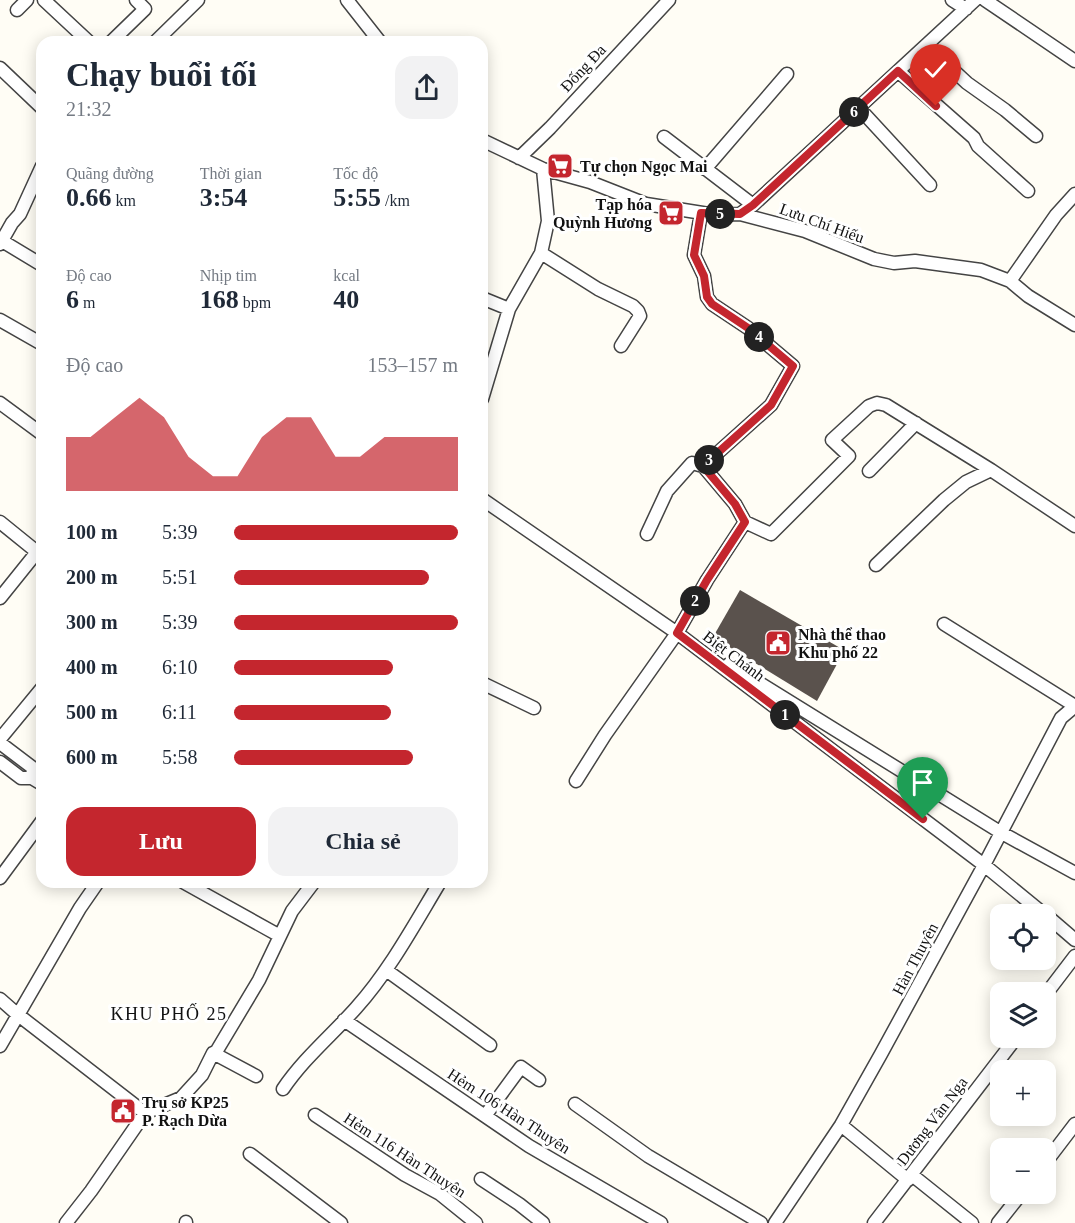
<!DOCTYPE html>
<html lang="vi">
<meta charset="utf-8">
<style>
body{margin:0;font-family:"Times New Roman",serif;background:#f2f2f3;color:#1f2937;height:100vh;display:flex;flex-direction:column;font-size:22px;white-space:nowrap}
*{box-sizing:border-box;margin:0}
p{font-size:20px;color:#747a83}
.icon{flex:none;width:33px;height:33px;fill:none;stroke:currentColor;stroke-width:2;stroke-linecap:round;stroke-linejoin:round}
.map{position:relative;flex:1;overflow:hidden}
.panel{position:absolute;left:36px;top:36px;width:452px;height:852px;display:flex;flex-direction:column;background:#fff;border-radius:18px;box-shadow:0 3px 15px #0003}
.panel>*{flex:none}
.tools{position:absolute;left:990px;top:904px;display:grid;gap:12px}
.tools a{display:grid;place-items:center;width:66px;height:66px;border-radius:12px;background:#fff;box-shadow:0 3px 15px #0003;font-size:30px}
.pin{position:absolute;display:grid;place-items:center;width:51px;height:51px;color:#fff;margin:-62px -26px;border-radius:50% 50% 50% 0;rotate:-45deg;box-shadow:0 0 6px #0007}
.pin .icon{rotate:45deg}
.km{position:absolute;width:30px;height:30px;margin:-15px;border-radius:50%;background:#222;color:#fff;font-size:16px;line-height:30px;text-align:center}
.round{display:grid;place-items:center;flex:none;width:63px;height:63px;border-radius:18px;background:#f2f2f3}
.head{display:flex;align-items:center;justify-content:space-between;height:102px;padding:0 30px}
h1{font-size:33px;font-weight:800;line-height:45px}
.stats{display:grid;grid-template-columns:repeat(3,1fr);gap:9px;height:102px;padding:6px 30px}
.stats div{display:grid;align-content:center}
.stats b{font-size:26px;font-weight:800}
.stats small{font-size:16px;font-weight:400}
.stats p{font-size:16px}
.chart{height:168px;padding:12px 30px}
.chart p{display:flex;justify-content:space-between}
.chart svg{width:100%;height:108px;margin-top:6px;fill:#c4262e;opacity:.7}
.button{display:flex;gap:12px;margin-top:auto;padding:12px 30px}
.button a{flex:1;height:69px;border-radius:18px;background:#c4262e;color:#fff;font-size:24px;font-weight:800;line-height:69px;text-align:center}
.button a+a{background:#f2f2f3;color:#1f2937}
ul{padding:0 30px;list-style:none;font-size:20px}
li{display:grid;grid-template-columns:96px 72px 1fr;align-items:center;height:45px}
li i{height:15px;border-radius:8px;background:#c4262e}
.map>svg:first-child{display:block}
.building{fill:#5a524d}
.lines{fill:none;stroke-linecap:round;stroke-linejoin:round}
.minor-casing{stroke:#444;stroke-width:15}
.minor{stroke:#fff;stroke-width:12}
.route-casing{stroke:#fff;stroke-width:12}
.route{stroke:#c4262e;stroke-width:8}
.labels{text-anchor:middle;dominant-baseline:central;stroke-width:6;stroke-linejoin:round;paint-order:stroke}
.street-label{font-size:16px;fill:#111;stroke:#fff}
.poi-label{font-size:16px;font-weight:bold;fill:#111;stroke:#fff;text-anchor:start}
.neighbourhood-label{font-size:18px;letter-spacing:1.5px;fill:#111;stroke:#fff}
</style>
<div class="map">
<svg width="1075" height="1223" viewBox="0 0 1075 1223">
<rect width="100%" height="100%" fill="#fffdf5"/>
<path class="building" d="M740,590L842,649L843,653L817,701L713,637Z"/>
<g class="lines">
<g class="minor-casing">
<path id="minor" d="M44,0L89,42
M347,0L380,42
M952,0L966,9
M985,0L1075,61
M17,10L27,0
M111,42L145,9L136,0
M155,42L198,0
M926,45L967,83L1005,110L1036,136
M0,68L42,108
M898,71L974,138L978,146L1028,191
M858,107L930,185
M664,137L753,205
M482,140L543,169L590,182L646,204L715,215L740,214L805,231L874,259L894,263L915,261L981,270L1010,281L1028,296L1075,325
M519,158L550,128L669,0
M705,169L787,74
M740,214L753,205L975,0
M2,241L42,265
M0,244L12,223L20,214L42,166
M541,253L598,289L633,306L638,311L640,316L621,346
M1010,281L1056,215L1075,194
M482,298L509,309
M0,320L42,344
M482,399L509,309L541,253L548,221L543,169
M0,403L42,434
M703,466L735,504L745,522L771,534L849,456L832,440L869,406L877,403L886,405L991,470L1075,526
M869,471L916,423
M482,499L677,633L984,865L1045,915
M0,522L42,556
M647,534L667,491L692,463L703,466L771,405L793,366L748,328L712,304L707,297L704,276L694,255L701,213
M876,565L944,500L966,482L991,470
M0,598L37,552
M944,624L1075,706
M729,664L1000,832L1075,873
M482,683L534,708
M0,739L42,688
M0,743L33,768L32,778
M0,762L21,778H32L42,784
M576,781L605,735L677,633L707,580L745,522
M0,878L42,821
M183,882L280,936
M1046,915L1075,940
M386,970L490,1045
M1046,994L1075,956
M0,999L17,1014L145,1113
M344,1020L529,1146L661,1223
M0,1046L80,908L98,882
M213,1053L256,1076
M283,1089C304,1058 332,1035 356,1008C390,970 414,925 440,882
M575,1104L648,1156L761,1223
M315,1115L405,1175L440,1194L476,1223
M485,1116L521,1067L539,1080
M841,1125L908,1180
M250,1154L341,1223
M1046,1162L1075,1124
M912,1175L972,1223
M481,1179L519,1204L543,1223
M66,1223L91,1191L145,1113L181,1098L202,1075L213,1053L216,1052L259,980L292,911L314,882
M186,1223V1222
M775,1223L841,1125L881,1054L984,865L1061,718L1075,706
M874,1223L1016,1038
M998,1223L1021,1194"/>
</g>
<use href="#minor" class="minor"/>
</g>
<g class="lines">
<g class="route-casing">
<path id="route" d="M923,819L677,633L707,580L745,522L735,504L703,466L771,405L793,366L748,328L712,304L707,297L704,276L694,255L701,213L740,214L753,205L898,71L936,106"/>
</g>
<use href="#route" class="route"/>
</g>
<defs>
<g id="supermarket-square" transform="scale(1.35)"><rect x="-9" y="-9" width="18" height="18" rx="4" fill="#c4262e" stroke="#fff"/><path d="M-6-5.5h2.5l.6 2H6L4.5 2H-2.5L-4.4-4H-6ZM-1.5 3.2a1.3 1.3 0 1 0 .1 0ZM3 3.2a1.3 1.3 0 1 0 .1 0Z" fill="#fff"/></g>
<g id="civic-square" transform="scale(1.35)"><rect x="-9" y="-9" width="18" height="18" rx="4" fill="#c4262e" stroke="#fff"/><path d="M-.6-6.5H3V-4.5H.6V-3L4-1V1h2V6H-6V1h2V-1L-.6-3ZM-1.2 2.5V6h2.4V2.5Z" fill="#fff"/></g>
</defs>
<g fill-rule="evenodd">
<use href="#supermarket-square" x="560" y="166"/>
<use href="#supermarket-square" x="671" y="213"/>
<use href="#civic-square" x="778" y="643"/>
<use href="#civic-square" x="123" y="1111"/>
</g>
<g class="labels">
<g class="street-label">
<text transform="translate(583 68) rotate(-47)">Đống Đa</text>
<text transform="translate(822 223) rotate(20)">Lưu Chí Hiếu</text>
<text transform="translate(734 656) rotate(37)">Biệt Chánh</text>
<text transform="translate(915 959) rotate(-62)">Hàn Thuyên</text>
<text transform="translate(509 1111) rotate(33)">Hẻm 106 Hàn Thuyên</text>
<text transform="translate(932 1121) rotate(-53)">Dương Vân Nga</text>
<text transform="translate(405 1155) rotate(33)">Hẻm 116 Hàn Thuyên</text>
</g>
<g class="poi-label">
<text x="580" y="166">Tự chọn Ngọc Mai</text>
<text x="652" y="204" text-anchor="end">Tạp hóa<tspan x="652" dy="18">Quỳnh Hương</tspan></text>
<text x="798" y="634">Nhà thể thao<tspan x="798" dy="18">Khu phố 22</tspan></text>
<text x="142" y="1102">Trụ sở KP25<tspan x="142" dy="18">P. Rạch Dừa</tspan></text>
</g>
<g class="neighbourhood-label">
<text x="169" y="1014">KHU PHỐ 25</text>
</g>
</g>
</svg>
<div class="tools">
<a><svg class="icon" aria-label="locate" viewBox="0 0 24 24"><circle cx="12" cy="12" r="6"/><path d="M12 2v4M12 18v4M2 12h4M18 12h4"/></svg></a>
<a><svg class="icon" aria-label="layers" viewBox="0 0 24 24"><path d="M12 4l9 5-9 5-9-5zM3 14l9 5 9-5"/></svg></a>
<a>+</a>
<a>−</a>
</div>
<div class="pin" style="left:923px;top:819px;background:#1e9e55"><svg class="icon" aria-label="arrive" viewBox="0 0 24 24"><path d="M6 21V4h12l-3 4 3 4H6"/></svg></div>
<div class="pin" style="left:936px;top:106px;background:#d93025"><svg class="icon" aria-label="check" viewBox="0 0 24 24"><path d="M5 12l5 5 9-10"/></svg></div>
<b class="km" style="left:785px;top:715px">1</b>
<b class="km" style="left:695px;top:601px">2</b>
<b class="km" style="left:709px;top:460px">3</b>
<b class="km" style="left:759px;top:337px">4</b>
<b class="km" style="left:720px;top:214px">5</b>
<b class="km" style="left:854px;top:112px">6</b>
<section class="panel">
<div class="head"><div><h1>Chạy buổi tối</h1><p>21:32</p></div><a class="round"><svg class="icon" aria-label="share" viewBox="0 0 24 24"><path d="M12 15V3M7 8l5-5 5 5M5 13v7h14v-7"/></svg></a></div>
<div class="stats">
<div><p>Quãng đường</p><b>0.66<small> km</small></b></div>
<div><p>Thời gian</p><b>3:54</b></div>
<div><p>Tốc độ</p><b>5:55<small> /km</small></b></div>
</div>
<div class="stats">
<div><p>Độ cao</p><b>6<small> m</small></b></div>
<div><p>Nhịp tim</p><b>168<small> bpm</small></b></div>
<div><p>kcal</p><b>40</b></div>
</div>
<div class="chart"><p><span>Độ cao</span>153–157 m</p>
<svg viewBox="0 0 160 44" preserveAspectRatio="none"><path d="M0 44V22L10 22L20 14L30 6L40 14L50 30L60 38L70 38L80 22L90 14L100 14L110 30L120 30L130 22L140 22L150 22L160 22V44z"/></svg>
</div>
<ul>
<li><b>100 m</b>5:39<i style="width:100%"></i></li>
<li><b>200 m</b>5:51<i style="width:87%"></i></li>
<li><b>300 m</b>5:39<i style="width:100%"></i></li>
<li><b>400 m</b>6:10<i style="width:71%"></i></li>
<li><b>500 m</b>6:11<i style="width:70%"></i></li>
<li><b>600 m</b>5:58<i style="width:80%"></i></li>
</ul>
<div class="button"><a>Lưu</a><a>Chia sẻ</a></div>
</section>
</div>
